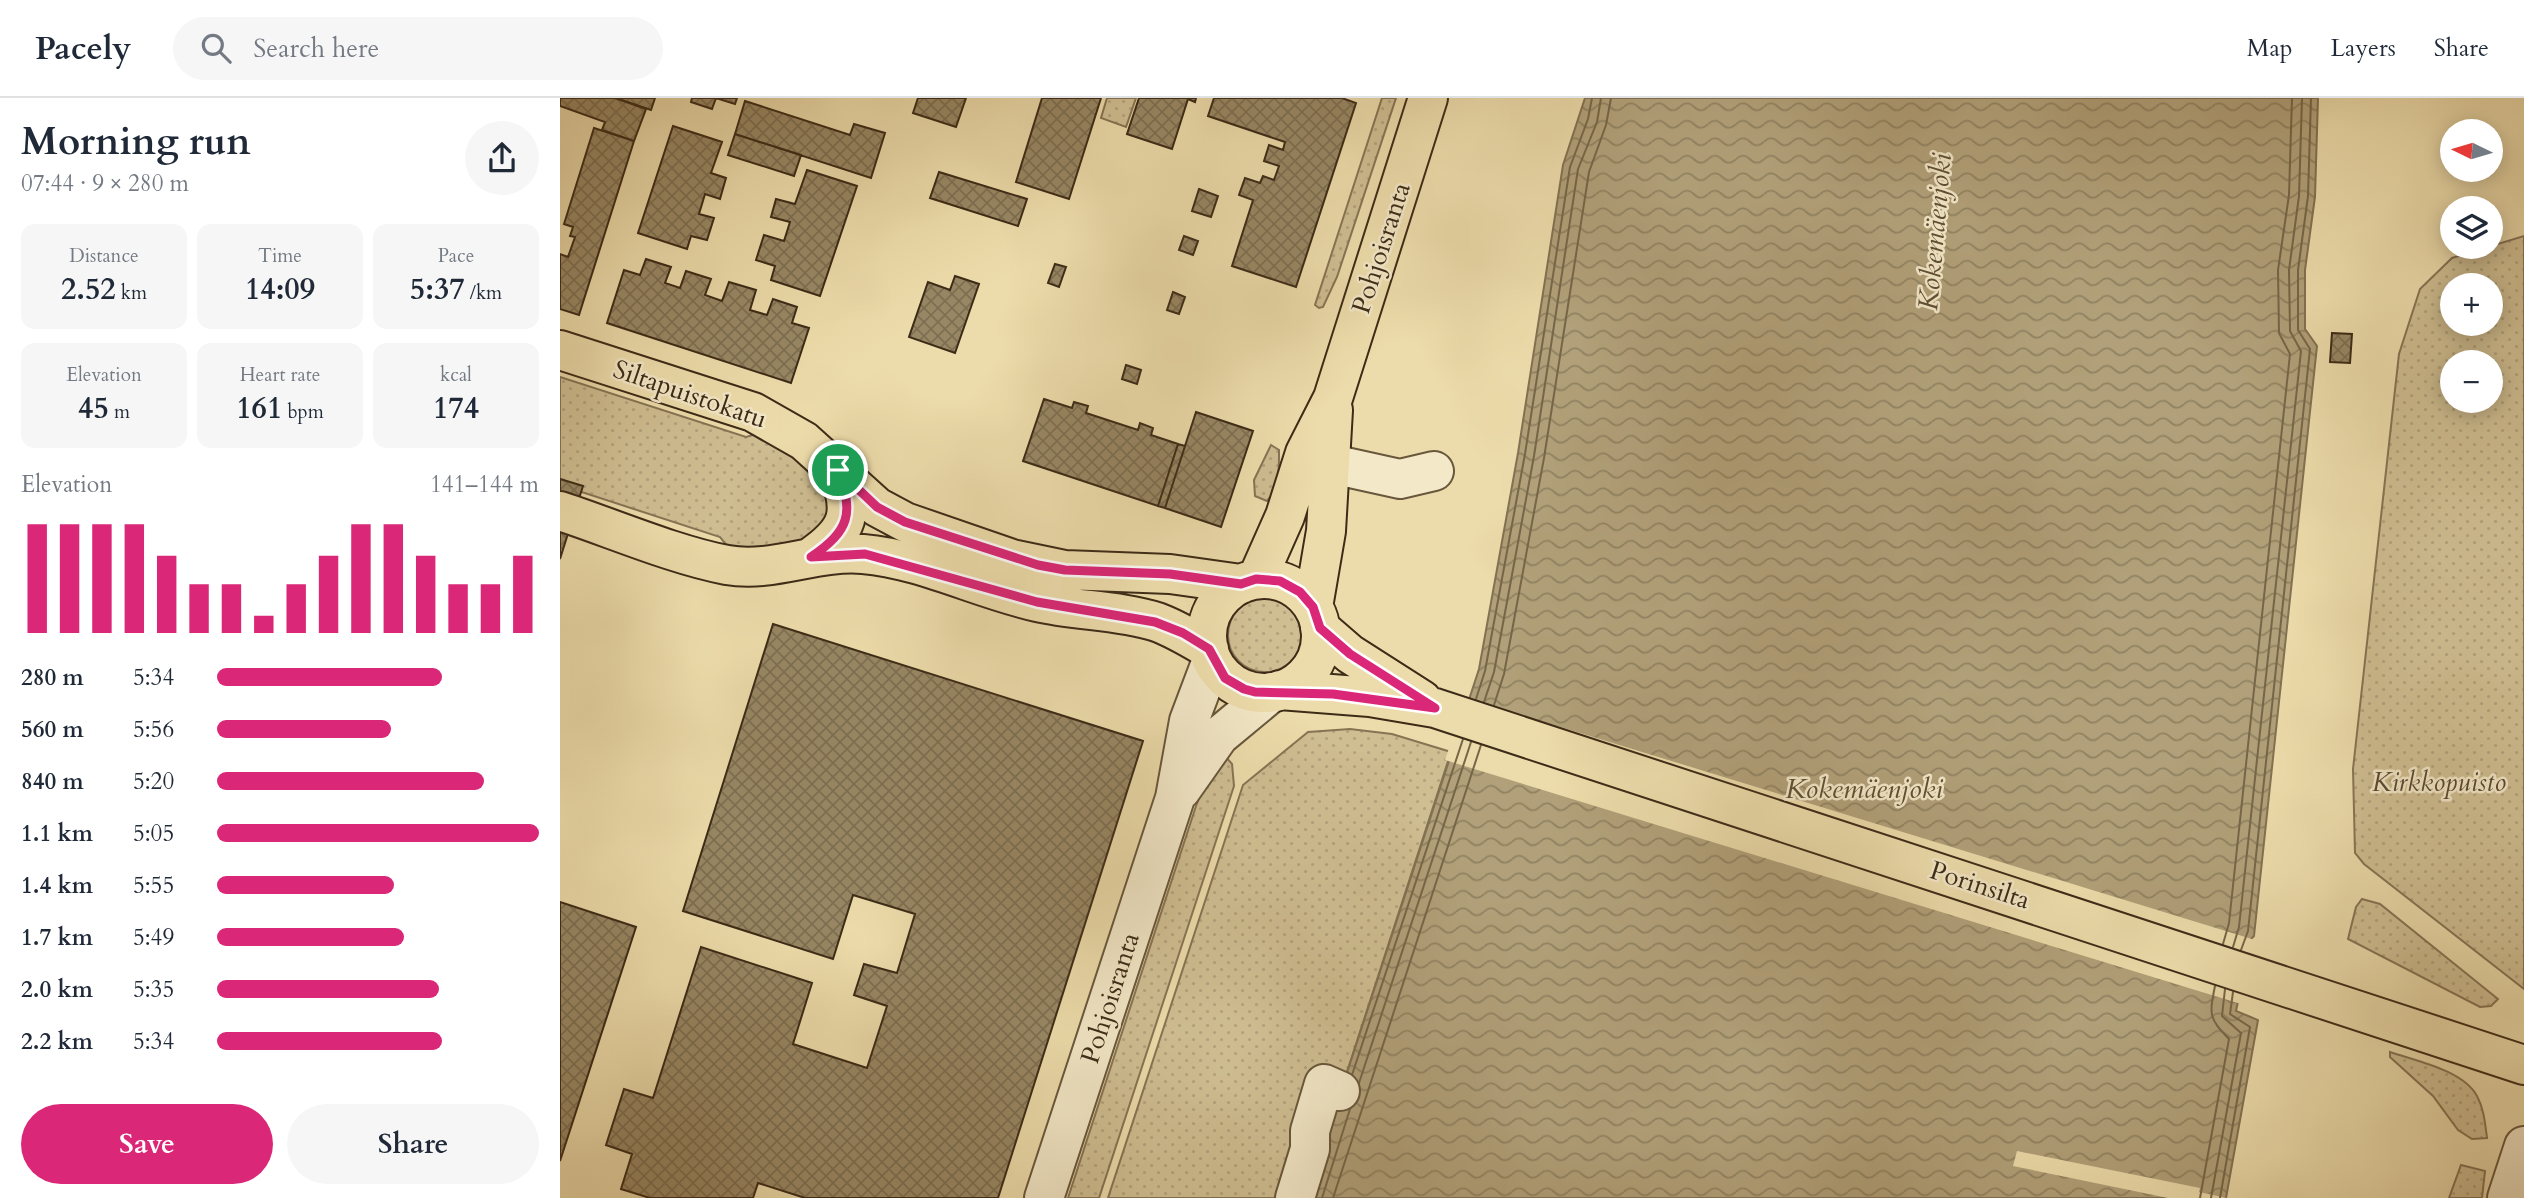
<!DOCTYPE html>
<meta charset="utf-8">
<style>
body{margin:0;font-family:Cardo,serif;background:#f6f6f7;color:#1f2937;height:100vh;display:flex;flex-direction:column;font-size:26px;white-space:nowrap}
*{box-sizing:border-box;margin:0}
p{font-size:23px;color:#747a83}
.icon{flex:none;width:38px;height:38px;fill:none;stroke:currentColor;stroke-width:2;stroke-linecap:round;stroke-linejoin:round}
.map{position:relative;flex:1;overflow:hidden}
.side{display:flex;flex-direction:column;background:#fff;width:560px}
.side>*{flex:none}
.needle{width:46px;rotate:275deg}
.fabs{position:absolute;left:1880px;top:21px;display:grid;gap:14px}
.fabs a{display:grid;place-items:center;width:63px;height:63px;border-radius:50%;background:#fff;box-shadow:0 4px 18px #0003;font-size:35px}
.pin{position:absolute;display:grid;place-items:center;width:60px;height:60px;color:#fff;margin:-30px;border:4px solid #fff;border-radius:50%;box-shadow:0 2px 7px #0007}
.round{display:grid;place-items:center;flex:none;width:74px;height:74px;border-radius:37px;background:#f6f6f7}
.summary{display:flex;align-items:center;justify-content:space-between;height:119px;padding:0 21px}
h1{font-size:38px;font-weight:800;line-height:52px}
.metrics{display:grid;grid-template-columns:repeat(3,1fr);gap:10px;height:119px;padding:7px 21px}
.metrics div{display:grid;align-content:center;border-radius:14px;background:#f6f6f7;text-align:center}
.metrics b{font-size:30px;font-weight:800}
.metrics small{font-size:19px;font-weight:400}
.metrics p{font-size:19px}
.chart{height:196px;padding:14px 21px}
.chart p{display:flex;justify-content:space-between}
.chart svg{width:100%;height:126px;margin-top:7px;stroke:#db2777;stroke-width:6}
.cta{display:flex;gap:14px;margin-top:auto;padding:14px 21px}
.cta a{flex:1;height:80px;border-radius:42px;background:#db2777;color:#fff;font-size:28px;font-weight:800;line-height:80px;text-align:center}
.cta a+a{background:#f6f6f7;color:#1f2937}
ul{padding:0 21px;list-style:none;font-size:23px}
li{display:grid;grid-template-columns:112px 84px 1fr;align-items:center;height:52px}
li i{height:18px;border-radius:9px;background:#db2777}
header{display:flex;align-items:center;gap:42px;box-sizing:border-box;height:98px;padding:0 35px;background:#fff;border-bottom:2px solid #e0e1e3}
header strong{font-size:33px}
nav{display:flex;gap:38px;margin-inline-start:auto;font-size:24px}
.search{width:490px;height:63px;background:#f6f6f7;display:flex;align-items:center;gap:18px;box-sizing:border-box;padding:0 24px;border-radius:38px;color:#747a83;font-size:26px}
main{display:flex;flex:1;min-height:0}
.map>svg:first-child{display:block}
.grass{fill:url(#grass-dots);stroke:#867454;stroke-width:2;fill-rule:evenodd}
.water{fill:url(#water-waves);stroke:#827152;stroke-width:2}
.pier{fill:#eddcab}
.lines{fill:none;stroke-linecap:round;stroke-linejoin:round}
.shore{stroke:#766648;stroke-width:2}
.building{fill:url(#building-cross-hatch);stroke:#3c2b17;stroke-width:2}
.minor-casing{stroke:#68573c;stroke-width:42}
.major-casing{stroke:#3c2b17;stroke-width:42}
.minor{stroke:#f3e8c8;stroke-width:38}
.major{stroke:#eddcab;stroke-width:38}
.route-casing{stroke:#fff;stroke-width:14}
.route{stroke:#db2777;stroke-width:9}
.labels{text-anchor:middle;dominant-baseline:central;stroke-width:5;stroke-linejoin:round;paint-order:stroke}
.street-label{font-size:26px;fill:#3c2b17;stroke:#f3e8c8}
.park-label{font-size:26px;font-style:italic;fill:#594830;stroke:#f3e8c8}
.water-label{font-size:28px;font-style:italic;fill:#5f4e34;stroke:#f3e8c8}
</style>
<header>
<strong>Pacely</strong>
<div class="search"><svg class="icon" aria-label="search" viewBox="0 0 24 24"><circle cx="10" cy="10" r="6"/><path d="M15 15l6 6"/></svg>Search here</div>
<nav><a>Map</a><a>Layers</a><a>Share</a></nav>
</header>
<main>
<section class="side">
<div class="summary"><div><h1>Morning run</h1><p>07:44 · 9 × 280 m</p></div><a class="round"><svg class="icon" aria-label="share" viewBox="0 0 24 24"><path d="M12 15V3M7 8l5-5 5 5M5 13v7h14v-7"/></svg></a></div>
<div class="metrics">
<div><p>Distance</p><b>2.52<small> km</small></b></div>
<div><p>Time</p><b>14:09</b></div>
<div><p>Pace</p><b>5:37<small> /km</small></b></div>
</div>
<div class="metrics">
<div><p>Elevation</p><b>45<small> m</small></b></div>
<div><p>Heart rate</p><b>161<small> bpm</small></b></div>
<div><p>kcal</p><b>174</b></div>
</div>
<div class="chart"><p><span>Elevation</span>141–144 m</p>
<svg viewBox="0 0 160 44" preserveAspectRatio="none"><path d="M5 44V6M15 44V6M25 44V6M35 44V6M45 44V17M55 44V27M65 44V27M75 44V38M85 44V27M95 44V17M105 44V6M115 44V6M125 44V17M135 44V27M145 44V27M155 44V17"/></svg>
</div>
<ul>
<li><b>280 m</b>5:34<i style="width:70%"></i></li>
<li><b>560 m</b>5:56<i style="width:54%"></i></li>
<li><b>840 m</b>5:20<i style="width:83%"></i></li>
<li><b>1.1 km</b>5:05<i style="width:100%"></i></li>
<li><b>1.4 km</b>5:55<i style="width:55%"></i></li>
<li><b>1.7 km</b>5:49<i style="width:58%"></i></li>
<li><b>2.0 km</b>5:35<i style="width:69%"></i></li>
<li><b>2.2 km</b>5:34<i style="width:70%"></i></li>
</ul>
<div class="cta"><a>Save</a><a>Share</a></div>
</section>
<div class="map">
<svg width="1964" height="1100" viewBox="0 0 1964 1100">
<defs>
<pattern id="grass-dots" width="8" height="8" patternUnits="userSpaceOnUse" patternTransform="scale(1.75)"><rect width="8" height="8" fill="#cfbe92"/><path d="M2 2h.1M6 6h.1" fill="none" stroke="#b3a37d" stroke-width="1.8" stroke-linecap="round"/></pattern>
<pattern id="water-waves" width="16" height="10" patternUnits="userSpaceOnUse" patternTransform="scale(1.75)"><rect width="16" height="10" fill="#b1a079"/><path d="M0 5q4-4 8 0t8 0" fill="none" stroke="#918362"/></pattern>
<pattern id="building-cross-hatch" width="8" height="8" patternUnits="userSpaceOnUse" patternTransform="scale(1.75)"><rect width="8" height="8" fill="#988764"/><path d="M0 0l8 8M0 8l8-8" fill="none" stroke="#7d6f51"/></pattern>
</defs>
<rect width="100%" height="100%" fill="#eddcab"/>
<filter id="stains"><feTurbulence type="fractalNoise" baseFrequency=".00286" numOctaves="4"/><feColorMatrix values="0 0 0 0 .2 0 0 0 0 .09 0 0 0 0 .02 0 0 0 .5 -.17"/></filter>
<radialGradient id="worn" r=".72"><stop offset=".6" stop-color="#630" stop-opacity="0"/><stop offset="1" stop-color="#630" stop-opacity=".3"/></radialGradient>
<path class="grass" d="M547,0H576L566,29L541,20Z
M822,0H836L777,179L763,209L759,210L755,207Z
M1964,138V891L1804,766L1795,755L1793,671L1839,256L1860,191L1892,160ZM1892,187H1930V226H1892ZM1892,264H1930V303H1892Z
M0,279L186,339L203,334C216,344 255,369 263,381C282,412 257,443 227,452C212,457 189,454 173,455L160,439L0,387Z
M711,347L719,352C719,371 720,388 707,403L695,398L694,382Z
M668 537a37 37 0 1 1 74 0a37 37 0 1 1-74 0Z
M790,631L832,636L891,654L746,1100H548L683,687L748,634Z
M665,658L672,666L674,688L539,1100H508L636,708L647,680Z
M1802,801L1820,806L1938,901L1931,908L1920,909L1788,841L1796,809Z
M1830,954C1856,963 1903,972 1917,998C1924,1011 1925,1025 1927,1040L1912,1041L1898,1032L1873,998L1830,959Z
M1901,1067L1925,1073L1922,1100H1889Z"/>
<path class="water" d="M1025,0H1758L1755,99L1745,172V231L1757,248L1694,838L1691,841L1676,913L1698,922L1666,1100H746L919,571L958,355L1003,67Z"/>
<path class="pier" d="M906,600L1695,842L1681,906L885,662Z
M1457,1053L1640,1090L1639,1094L1667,1100H1608L1453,1068Z"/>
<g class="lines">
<path class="shore" d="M916,601L925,573L965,356L1010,69L1028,21L1032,0
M924,604L934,574L974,358L1018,71L1037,24L1041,0
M934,607L944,576L984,360L1029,74L1046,27L1051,0
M1663,846L1669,825L1730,256L1719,235L1718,172L1729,97L1732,0
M1673,849L1679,829L1741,253L1730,233L1729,172L1739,98L1742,0
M1681,852L1688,833L1750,251L1738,232V172L1748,98L1751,0
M792,977L903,641
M799,985L911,644
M762,1100L790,1011
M773,1100L921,647
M1640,1100L1669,941C1649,920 1649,918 1655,888
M1651,1100L1681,935L1662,918L1665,891
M1660,1100L1690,929L1670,916L1673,894"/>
</g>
<path class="building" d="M0,0H55L86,11L74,43L42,32L45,24L0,8Z
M56,0H95L91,12Z
M132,0H177L175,6L156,0L152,11L131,4Z
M358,0H406L396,29L353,15Z
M482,0H541L509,101L456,84Z
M579,0H636L635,4L628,1L612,51L567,36Z
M654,0H782L796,5L736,189L672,168L693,102L679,97L685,80L700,85L703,78L714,82L719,68L704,63L709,47L723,52L725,44L648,18Z
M185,3L290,37L294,26L325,35L311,80L175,36Z
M113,28L162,44L151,75L166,80L160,101L145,96L139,116L154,120L147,142L131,138L127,151L78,135Z
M34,30L74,43L19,217L0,211V156L8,159L15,139L10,138L13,129L4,126Z
M175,36L241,57L234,78L168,57Z
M247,72L297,88L260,198L211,182L215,168L196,162L204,137L224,143L230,124L211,119L216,101L235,106Z
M379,74L467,101L458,128L370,100Z
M639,91L658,98L651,119L632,113Z
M624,138L638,143L633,157L619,152Z
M86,161L111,169L105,185L120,190L126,173L151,181L145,197L162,203L169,184L196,192L190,212L207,217L213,201L237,209L232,225L249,230L231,285L47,225L64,172L80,177Z
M495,166L506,169L499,189L488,185Z
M395,178L419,186L395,255L349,239L368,184L390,192Z
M613,194L625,199L619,216L607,212Z
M1772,235L1792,236L1790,265L1770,264Z
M566,267L581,272L577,286L562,281Z
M484,301L512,310L514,304L528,308L526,315L578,332L580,325L593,330L591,337L618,346L598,408L463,363Z
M636,314L693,333L661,429L605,410Z
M618,346L625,348L605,410L598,408Z
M0,381L23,388L0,461Z
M213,526L583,643L438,1100H245L198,1085L193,1100H90L61,1091L72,1056L46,1047L64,991L93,1000L141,849L252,885L233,946L307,970L327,908L294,897L304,866L337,875L355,816L293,797L273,861L123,813Z
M0,804L76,829L0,1063Z"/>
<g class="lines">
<g class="minor-casing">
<path id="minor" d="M772,366L840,381L874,373
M621,692L659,638L712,594
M484,1100L615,700L629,623L652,562
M735,1100L750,1051V1033L764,986L780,993
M1947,1100L1964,1048"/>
</g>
<g class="major-casing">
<path id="major" d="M0,252L193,314L244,343L317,409L345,424L452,461L505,472L610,476L681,486
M0,413C52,430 114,457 167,467C214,475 256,452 303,456C362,461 419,491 477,504C516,513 559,512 597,524C616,531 632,541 649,551
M251,459C290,432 294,415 278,372
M697,481L725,418L745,355L773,300L868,0
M647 538a57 57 0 1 1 114 0a57 57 0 1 1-114 0Z
M753,509L766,433L773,312
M760,530L790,556L862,602
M720,592L810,599L875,610L1964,967"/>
</g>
<use href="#minor" class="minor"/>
<use href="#major" class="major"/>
</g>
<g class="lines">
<g class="route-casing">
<path id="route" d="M278,372L317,409L345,424L478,467L505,472L610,476L681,486L696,481L720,483L740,494L753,509L760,530L790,556L875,610L773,596L695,594L684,591L665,580L649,551L623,535L595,524L477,504L305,456L251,459C290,432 294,416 278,372Z"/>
</g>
<use href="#route" class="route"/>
</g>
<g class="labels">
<g class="street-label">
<text transform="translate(821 150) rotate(-72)">Pohjoisranta</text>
<text transform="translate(130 296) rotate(19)">Siltapuistokatu</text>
<text transform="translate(1420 787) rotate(18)">Porinsilta</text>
<text transform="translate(550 900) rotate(-72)">Pohjoisranta</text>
</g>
<g class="park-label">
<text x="1879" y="684">Kirkkopuisto</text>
</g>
<g class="water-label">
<text transform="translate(1375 134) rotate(-85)">Kokemäenjoki</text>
<text x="1304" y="691">Kokemäenjoki</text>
</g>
</g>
<rect width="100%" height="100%" filter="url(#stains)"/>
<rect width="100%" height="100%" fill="url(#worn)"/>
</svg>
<div class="fabs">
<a><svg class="needle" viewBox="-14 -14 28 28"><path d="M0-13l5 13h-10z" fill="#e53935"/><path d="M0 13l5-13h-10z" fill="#747a83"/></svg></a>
<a><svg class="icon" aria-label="layers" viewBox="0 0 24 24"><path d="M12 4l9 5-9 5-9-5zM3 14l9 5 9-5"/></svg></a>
<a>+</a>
<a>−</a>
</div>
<div class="pin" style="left:278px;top:372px;background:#1e9e55"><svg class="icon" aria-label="arrive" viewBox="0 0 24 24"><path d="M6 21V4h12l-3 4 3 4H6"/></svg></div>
</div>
</main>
